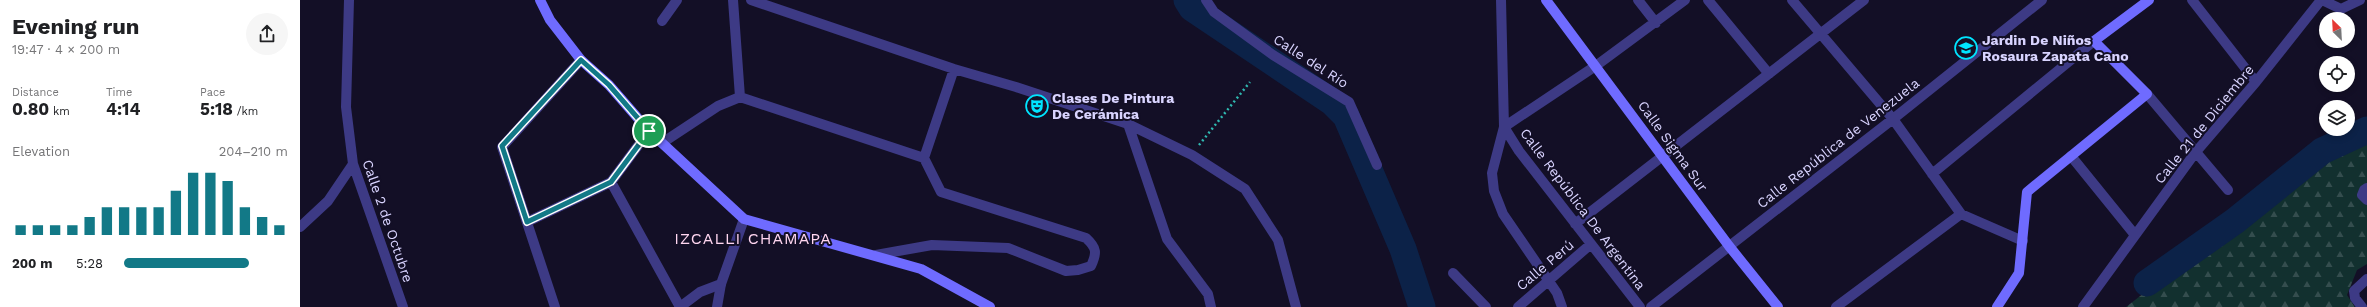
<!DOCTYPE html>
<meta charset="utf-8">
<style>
body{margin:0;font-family:"Work Sans",sans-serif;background:#f6f6f6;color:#202124;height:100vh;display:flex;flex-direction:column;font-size:15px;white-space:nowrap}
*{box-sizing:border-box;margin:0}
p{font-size:13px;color:#757577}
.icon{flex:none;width:22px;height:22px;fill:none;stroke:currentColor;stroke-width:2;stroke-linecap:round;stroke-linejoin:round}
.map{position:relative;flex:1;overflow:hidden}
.sheet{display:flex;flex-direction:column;background:#fff;width:300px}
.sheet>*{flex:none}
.needle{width:26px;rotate:336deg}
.tools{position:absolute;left:2019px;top:12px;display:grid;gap:8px}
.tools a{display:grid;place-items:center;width:36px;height:36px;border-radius:50%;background:#fff;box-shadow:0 2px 6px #0003;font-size:20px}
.pin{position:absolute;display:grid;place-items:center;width:34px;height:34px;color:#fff;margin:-17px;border:2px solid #fff;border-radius:50%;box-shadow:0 1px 4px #0007}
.round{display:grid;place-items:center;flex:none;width:42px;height:42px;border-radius:21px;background:#f6f6f6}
.overview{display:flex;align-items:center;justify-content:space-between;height:68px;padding:0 12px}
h1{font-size:22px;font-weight:700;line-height:30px}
.figures{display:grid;grid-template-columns:repeat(3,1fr);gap:6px;height:68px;padding:4px 12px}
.figures div{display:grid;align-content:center}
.figures b{font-size:17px;font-weight:700}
.figures small{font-size:11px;font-weight:400}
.figures p{font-size:11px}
.chart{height:112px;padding:8px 12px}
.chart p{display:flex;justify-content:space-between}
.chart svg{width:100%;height:72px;margin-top:4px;stroke:#127987;stroke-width:6}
ul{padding:0 12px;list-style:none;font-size:13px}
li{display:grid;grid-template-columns:64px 48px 1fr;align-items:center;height:30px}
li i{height:10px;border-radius:5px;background:#127987}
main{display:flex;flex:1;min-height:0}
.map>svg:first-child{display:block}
.forest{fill:url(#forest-firs)}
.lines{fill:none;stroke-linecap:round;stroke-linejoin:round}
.river{stroke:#0c2248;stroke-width:27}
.path{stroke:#2fb8b0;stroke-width:2.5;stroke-dasharray:2 3;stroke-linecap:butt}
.minor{stroke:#3d3a85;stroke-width:10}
.tertiary{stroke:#3d3a85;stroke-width:10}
.secondary{stroke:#6f6bff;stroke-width:10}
.route-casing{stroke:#fff;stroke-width:8}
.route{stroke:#127987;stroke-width:5}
.labels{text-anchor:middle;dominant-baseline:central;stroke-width:4;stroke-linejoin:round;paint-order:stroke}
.poi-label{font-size:14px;font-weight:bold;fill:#d9d4ff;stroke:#130f26;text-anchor:start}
.street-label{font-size:14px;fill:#d9d4ff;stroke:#130f26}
.quarter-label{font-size:16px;letter-spacing:1px;fill:#ffd6f0;stroke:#130f26}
</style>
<main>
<section class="sheet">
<div class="overview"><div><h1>Evening run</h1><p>19:47 · 4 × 200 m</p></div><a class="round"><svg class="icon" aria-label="share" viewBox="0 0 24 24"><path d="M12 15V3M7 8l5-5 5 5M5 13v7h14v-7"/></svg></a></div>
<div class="figures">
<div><p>Distance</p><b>0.80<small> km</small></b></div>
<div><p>Time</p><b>4:14</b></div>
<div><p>Pace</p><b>5:18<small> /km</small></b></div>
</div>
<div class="chart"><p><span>Elevation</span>204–210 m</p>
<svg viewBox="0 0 160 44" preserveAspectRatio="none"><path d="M5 44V38M15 44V38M25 44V38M35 44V38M45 44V33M55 44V27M65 44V27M75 44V27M85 44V27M95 44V17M105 44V6M115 44V6M125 44V11M135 44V27M145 44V33M155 44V38"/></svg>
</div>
<ul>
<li><b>200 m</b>5:28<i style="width:76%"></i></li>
</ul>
</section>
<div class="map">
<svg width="2067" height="307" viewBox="0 0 2067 307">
<defs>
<pattern id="forest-firs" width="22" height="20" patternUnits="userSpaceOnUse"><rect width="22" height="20" fill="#12302f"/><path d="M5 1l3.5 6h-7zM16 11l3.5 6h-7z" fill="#344d4e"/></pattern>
</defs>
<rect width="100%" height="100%" fill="#130f26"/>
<path class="forest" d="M2067,137V264L2057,270L2047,295L2055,307H1826L1866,276L1950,222L2042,148Z"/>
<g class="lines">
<path class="river" d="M887,0L892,8L1032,102L1046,116L1103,249L1122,307
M1847,283L1935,221L2022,151L2067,130"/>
<path class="path" d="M899,145L950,82"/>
<path class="minor" d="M49,0L46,107L53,164L103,307
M433,0L440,97
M451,0L654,69L716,87L828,124L892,155L945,189L978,240L996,307
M906,0L914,12L973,55L1049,102L1077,165
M1201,0L1204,127L1192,173L1194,191L1203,214L1257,293L1262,307
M1338,0L1356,23
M1408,0L1469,74
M1492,0L1593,119L1661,214L1723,241
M1892,0L1956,82
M2022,0L2041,9L2060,0
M362,21L377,0
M1847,94L1928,190
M440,97L624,158L641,192L786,238C797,248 797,253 791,266L778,270L766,271L708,248L632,245L576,255
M828,124L867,239L908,294L911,307
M1204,127L1219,151L1340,307
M1204,127L1297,65L1385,0
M362,143L418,106L440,97
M1771,156L1835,235
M624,158L654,69
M1632,174L1794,41
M311,182L380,307
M2067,188L2064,190L2062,195L2067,200
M227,222L311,182L349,131
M1275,224L1564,0
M0,227L28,201L53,164
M1153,273L1186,307
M255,307L202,147L281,60
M417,307L421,284
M1218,307L1291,244
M1351,307L1593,119L1742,0
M1536,307L1661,214
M1783,307L1895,153L1956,82L2021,0
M2062,307L2055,298L2054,291L2067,279"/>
<path class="tertiary" d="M380,307L400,292L421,284L444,219"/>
<path class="secondary" d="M240,0L250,20L281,60L309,85L349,131L444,219L621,269L690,307
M1246,0L1429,246L1478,307
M1697,307L1719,273L1727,192L1847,94L1794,41L1849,0"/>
</g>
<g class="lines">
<g class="route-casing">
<path id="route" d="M281,60L309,85L349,131L311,182L227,222L202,146Z"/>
</g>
<use href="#route" class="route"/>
</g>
<defs>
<g id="school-ring" transform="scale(1.15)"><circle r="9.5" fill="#130f26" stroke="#00e5ff" stroke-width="1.5"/><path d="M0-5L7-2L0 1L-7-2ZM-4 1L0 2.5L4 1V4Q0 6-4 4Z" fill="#00e5ff"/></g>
<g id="theatre-ring" transform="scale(1.15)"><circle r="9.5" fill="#130f26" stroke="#00e5ff" stroke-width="1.5"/><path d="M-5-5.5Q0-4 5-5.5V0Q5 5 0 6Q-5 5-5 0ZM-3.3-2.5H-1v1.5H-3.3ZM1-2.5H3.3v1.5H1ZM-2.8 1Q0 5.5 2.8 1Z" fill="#00e5ff"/></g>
</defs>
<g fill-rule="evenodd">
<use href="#school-ring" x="1666" y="48"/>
<use href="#theatre-ring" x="737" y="106"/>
</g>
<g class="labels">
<g class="poi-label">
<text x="1682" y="40">Jardin De Niños<tspan x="1682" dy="16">Rosaura Zapata Cano</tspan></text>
<text x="752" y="98">Clases De Pintura<tspan x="752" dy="16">De Cerámica</tspan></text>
</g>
<g class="street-label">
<text transform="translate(1011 61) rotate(33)">Calle del Río</text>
<text transform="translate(1904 124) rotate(-51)">Calle 21 de Diciembre</text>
<text transform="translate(1538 143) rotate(-38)">Calle República de Venezuela</text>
<text transform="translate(1373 146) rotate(54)">Calle Sigma Sur</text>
<text transform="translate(1283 209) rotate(53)">Calle República De Argentina</text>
<text transform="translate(88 221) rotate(71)">Calle 2 de Octubre</text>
<text transform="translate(1245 265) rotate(-40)">Calle Perú</text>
</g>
<g class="quarter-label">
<text x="453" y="238">IZCALLI CHAMAPA</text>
</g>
</g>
</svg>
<div class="tools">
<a><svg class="needle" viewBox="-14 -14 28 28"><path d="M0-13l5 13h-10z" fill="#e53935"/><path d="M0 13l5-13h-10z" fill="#757577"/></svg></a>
<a><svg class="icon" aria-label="locate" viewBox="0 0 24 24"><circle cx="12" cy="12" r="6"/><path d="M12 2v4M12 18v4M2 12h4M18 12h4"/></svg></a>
<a><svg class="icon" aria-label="layers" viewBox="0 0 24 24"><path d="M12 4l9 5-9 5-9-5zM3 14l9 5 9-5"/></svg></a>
</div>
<div class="pin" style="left:349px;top:131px;background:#1e9e55"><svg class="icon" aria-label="arrive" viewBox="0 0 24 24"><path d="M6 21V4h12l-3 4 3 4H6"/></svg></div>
</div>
</main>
